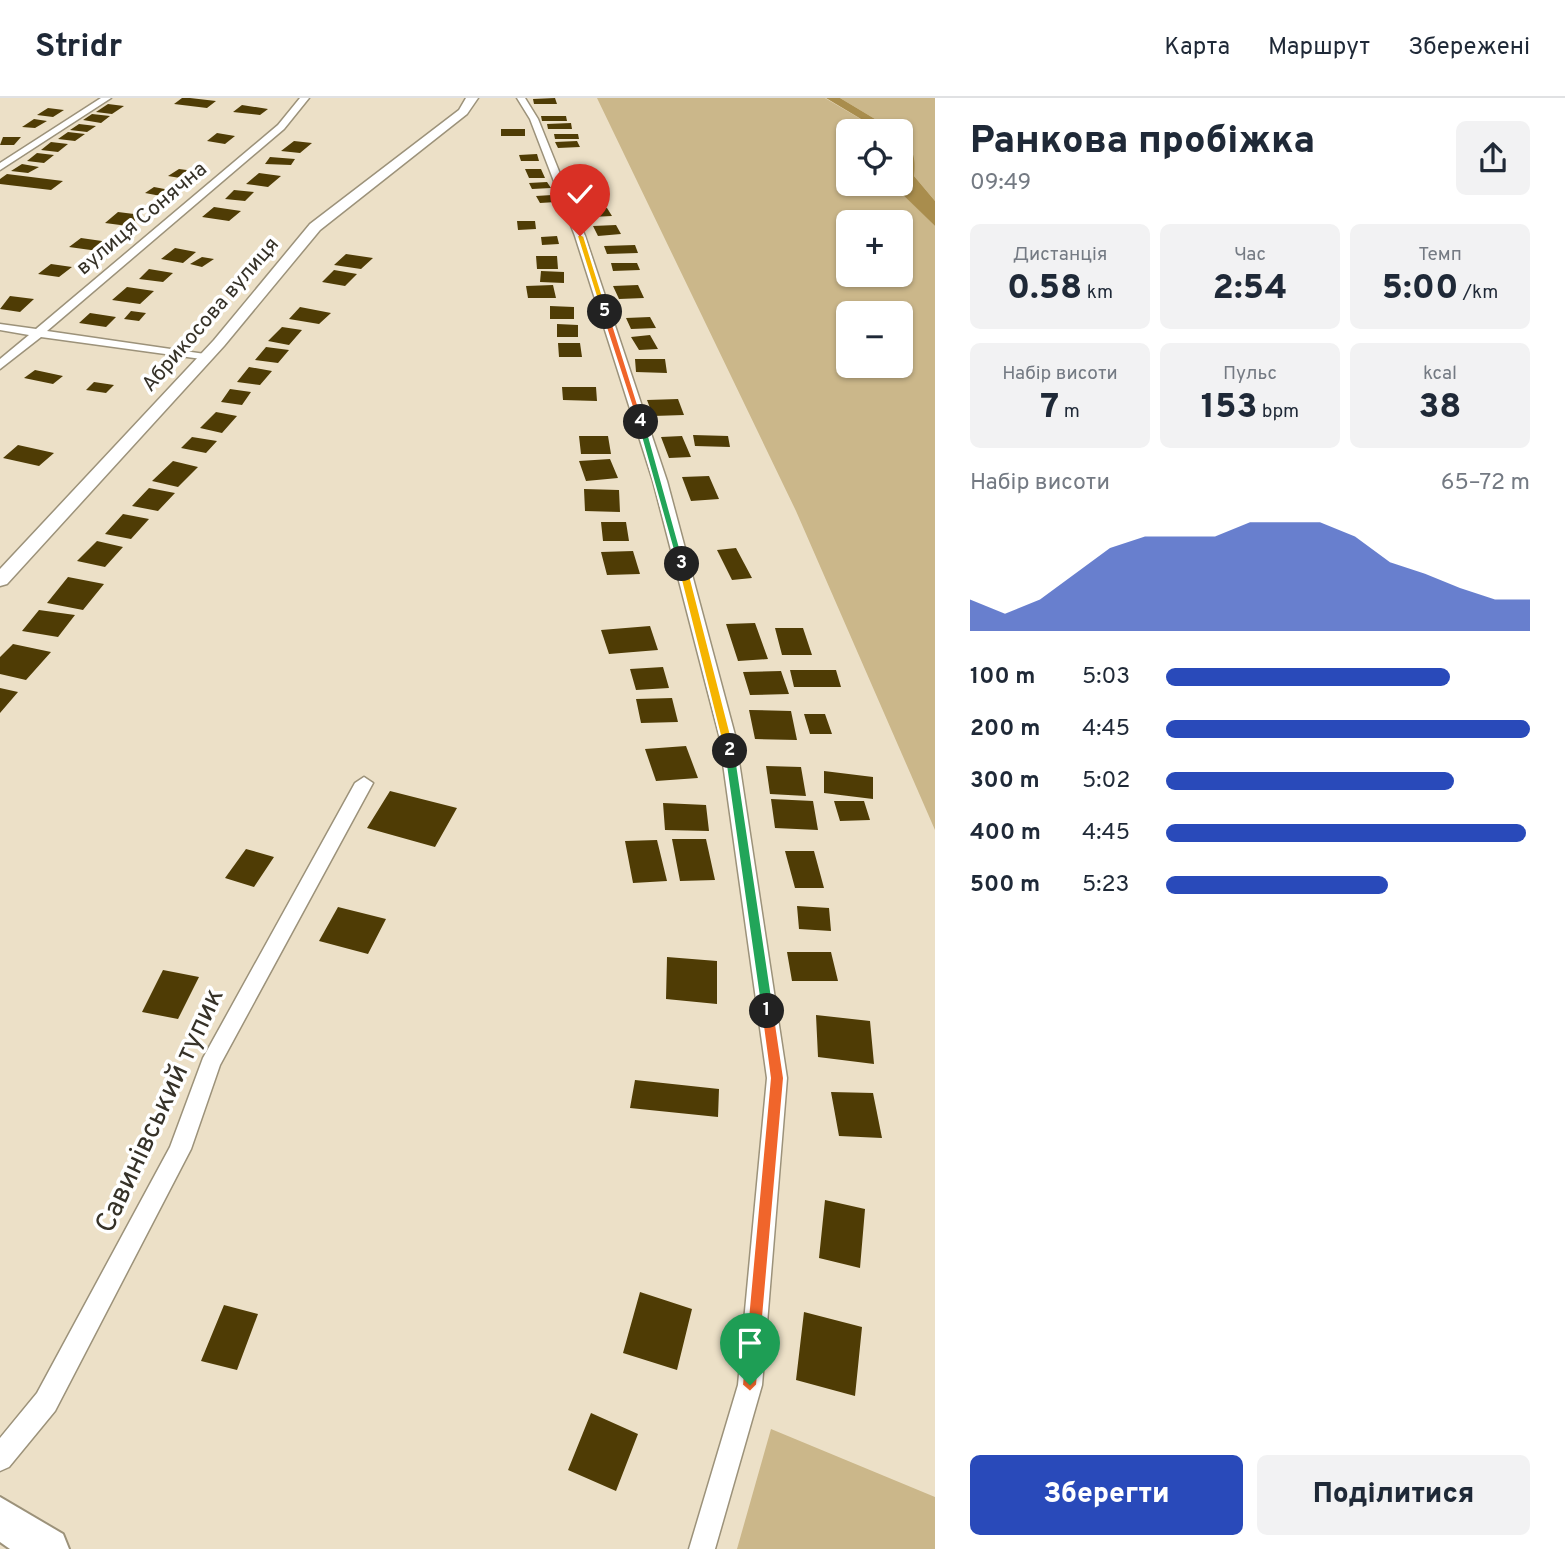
<!DOCTYPE html>
<html lang="uk">
<meta charset="utf-8">
<style>
body{margin:0;font-family:Overpass,sans-serif;background:#f2f2f3;color:#1f2937;height:100vh;display:flex;flex-direction:column;font-size:26px;white-space:nowrap}
*{box-sizing:border-box;margin:0}
p{font-size:23px;color:#747a83}
.icon{flex:none;width:38px;height:38px;fill:none;stroke:currentColor;stroke-width:2;stroke-linecap:round;stroke-linejoin:round}
.map{position:relative;flex:1;overflow:hidden}
.panel{display:flex;flex-direction:column;background:#fff;width:630px}
.panel>*{flex:none}
.buttons{position:absolute;left:836px;top:21px;display:grid;gap:14px}
.buttons a{display:grid;place-items:center;width:77px;height:77px;border-radius:10px;background:#fff;box-shadow:0 2px 5px #0004;font-size:35px}
.pin{position:absolute;display:grid;place-items:center;width:60px;height:60px;color:#fff;margin:-72px -30px;border-radius:50% 50% 50% 0;rotate:-45deg;box-shadow:0 0 7px #0007}
.pin .icon{rotate:45deg}
.km{position:absolute;width:35px;height:35px;margin:-18px;border-radius:50%;background:#222;color:#fff;font-size:19px;line-height:35px;text-align:center}
.round{display:grid;place-items:center;flex:none;width:74px;height:74px;border-radius:10px;background:#f2f2f3}
.headline{display:flex;align-items:center;justify-content:space-between;height:119px;padding:0 35px}
h1{font-size:38px;font-weight:800;line-height:52px}
.stats{display:grid;grid-template-columns:repeat(3,1fr);gap:10px;height:119px;padding:7px 35px}
.stats div{display:grid;align-content:center;border-radius:10px;background:#f2f2f3;text-align:center}
.stats b{font-size:35px;font-weight:800}
.stats small{font-size:19px;font-weight:400}
.stats p{font-size:19px}
.chart{height:196px;padding:14px 35px}
.chart p{display:flex;justify-content:space-between}
.chart svg{width:100%;height:126px;margin-top:7px;fill:#294aba;opacity:.7}
.button{display:flex;gap:14px;margin-top:auto;padding:14px 35px}
.button a{flex:1;height:80px;border-radius:10px;background:#294aba;color:#fff;font-size:28px;font-weight:800;line-height:80px;text-align:center}
.button a+a{background:#f2f2f3;color:#1f2937}
ul{padding:0 35px;list-style:none;font-size:23px}
li{display:grid;grid-template-columns:112px 84px 1fr;align-items:center;height:52px}
li i{height:18px;border-radius:9px;background:#294aba}
header{display:flex;align-items:center;gap:42px;box-sizing:border-box;height:98px;padding:0 35px;background:#fff;border-bottom:2px solid #e0e1e3}
header strong{font-size:33px}
nav{display:flex;gap:38px;margin-inline-start:auto;font-size:24px}
main{display:flex;flex:1;min-height:0}
.map>svg:first-child{display:block}
.green{fill:#cbb78a;fill-rule:evenodd}
.water{fill:#a98d4d}
.building{fill:#4f3c05}
.lines{fill:none;stroke-linecap:round;stroke-linejoin:round}
.minor-casing{stroke:#9c927a;stroke-width:3}
.tertiary-casing{stroke:#9c927a;stroke-width:3}
.primary-casing{stroke:#9c927a;stroke-width:4}
.minor{fill:#fff;fill-rule:evenodd}
.tertiary{fill:#fff;fill-rule:evenodd}
.primary{fill:#fff;fill-rule:evenodd}
.split-1{fill:#f0652b;stroke:#fff;stroke-width:2}
.split-2{fill:#22a559;stroke:#fff;stroke-width:2}
.split-3{fill:#f5b400;stroke:#fff;stroke-width:2}
.split-4{fill:#22a559;stroke:#fff;stroke-width:2}
.split-5{fill:#f0652b;stroke:#fff;stroke-width:2}
.split-6{fill:#f5b400;stroke:#fff;stroke-width:2}
.labels{text-anchor:middle;dominant-baseline:central;stroke-width:7;stroke-linejoin:round;paint-order:stroke}
.far-street-label{font-size:21px;fill:#363228;stroke:#fff}
.near-street-label{font-size:28px;fill:#363228;stroke:#fff}
</style>
<header>
<strong>Stridr</strong>
<nav><a>Карта</a><a>Маршрут</a><a>Збережені</a></nav>
</header>
<main>
<div class="map">
<svg width="935" height="1451" viewBox="0 0 935 1451">
<rect width="100%" height="100%" fill="#ece0c7"/>
<path class="green" d="M597,0H825L881,33H849V86H893L935,128V732L796,413ZM849,124H901V177H849ZM849,215H901V268H849Z
M840,0H935V103L914,78L908,45L901,39V33H895Z
M771,1331L935,1399V1451H737Z"/>
<path class="water" d="M826,0H840L895,33H881Z
M901,39C914,50 916,62 914,78L935,103V128L893,87L901,86Z"/>
<path class="building" d="M182,0H190L216,3L207,10L174,6Z
M555,0L557,6H534L533,1Z
M108,6L124,8L112,16L96,14Z
M242,7L268,11L260,17L233,14Z
M48,10L64,12L53,19L37,17Z
M92,16L110,18L101,25L83,22Z
M541,18H566L567,23H542Z
M34,21L47,23L35,30L22,29Z
M571,25L572,31H548L547,26Z
M79,26L96,28L87,34L70,32Z
M501,31H525V38H501Z
M68,34L85,36L75,43L58,41Z
M217,35L235,38L225,46L207,43Z
M554,36H578L579,41H555Z
M3,39H21L14,47H0Z
M294,43L312,45L300,55L281,53Z
M577,43L580,49L558,50L555,44Z
M51,44L68,46L58,54L41,52Z
M37,55L54,57L44,65L27,63Z
M537,56L539,63H521L519,57Z
M270,59L295,61L291,67L265,66Z
M22,66L39,69L28,75L11,73Z
M179,71L202,74L192,82L168,78Z
M525,71H541L545,80H529Z
M259,75L281,78L268,89L246,86Z
M7,76L63,83L51,92L0,86V81Z
M594,79L598,87L578,88L574,80Z
M547,84L551,90L532,91L529,85Z
M154,89L175,93L166,99L145,95Z
M234,92L254,94L245,103L225,101Z
M601,92L605,100L582,101L579,93Z
M552,97L556,104L540,105L536,98Z
M214,109L241,113L229,123L202,119Z
M607,110L612,118L591,119L586,111Z
M118,114L142,117L128,128L105,125Z
M517,123H535L536,131L518,132Z
M616,127L621,136L598,138L593,128Z
M557,138L559,146L542,147L541,139Z
M81,140L109,144L98,153L69,149Z
M635,147L638,155L607,156L604,148Z
M175,150L196,154L183,165L161,161Z
M346,156L373,160L361,171L334,167Z
M536,158H557L558,171H537Z
M202,159L214,161L202,169L190,166Z
M611,165H637L640,172L613,173Z
M51,166L72,169L59,179L38,176Z
M149,171L173,175L163,184L139,181Z
M334,172L357,176L345,188L322,184Z
M541,173L564,174V185L540,184Z
M553,187L556,200H528L526,188Z
M638,187L644,200L619,201L613,188Z
M127,189L154,193L140,206L112,202Z
M10,198L34,201L20,214L0,211Z
M550,208L574,209V221H550Z
M300,209L331,215L319,226L289,221Z
M131,213L146,215L139,223L124,221Z
M90,215L116,219L106,229L79,225Z
M650,219L656,230L631,231L626,220Z
M557,226L578,227V239H557Z
M282,229L302,232L289,247L268,243Z
M650,237L658,251L639,252L631,239Z
M558,245H580L582,259H559Z
M266,249L289,252L278,265L255,262Z
M635,261H665L667,275L636,274Z
M249,269L272,273L260,287L237,284Z
M35,272L63,278L53,286L24,280Z
M94,284L114,287L106,295L86,292Z
M562,289H596L597,303L563,302Z
M230,291L251,294L242,307L221,304Z
M678,301L684,317L653,318L647,302Z
M216,314L237,318L222,335L200,330Z
M693,337L728,338L730,349L695,348Z
M579,338H608L611,356H581Z
M682,338L691,359L669,360L661,339Z
M192,339L217,343L206,355L181,350Z
M18,347L54,355L39,368L3,360Z
M610,361L618,380L586,383L579,363Z
M173,363L198,369L178,389L152,383Z
M709,378L719,401L691,403L682,379Z
M149,390L175,395L158,413L132,408Z
M584,391L619,392L620,414L585,413Z
M123,416L149,421L131,441L105,436Z
M601,424H626L629,443H603Z
M97,443L123,449L105,469L77,463Z
M736,450L752,480L732,482L717,452Z
M633,453L640,476L607,477L601,454Z
M68,479L104,486L83,512L47,505Z
M39,512L75,517L58,539L22,533Z
M755,525L768,561L738,563L726,526Z
M650,528L658,552L609,556L601,532Z
M775,530H803L812,557H782Z
M13,546L51,554L26,582L0,576V559Z
M663,569L669,590L636,592L630,571Z
M790,572H836L841,589H794Z
M781,573L789,596L750,597L743,574Z
M0,590L18,594L0,615Z
M672,600L678,624L641,625L636,601Z
M749,612L791,613L797,642L755,641Z
M804,616H825L832,636H810Z
M686,648L698,680L656,683L645,651Z
M766,668L801,669L806,698L770,696Z
M824,673L873,679V701L824,695Z
M390,693L457,710L435,749L367,730Z
M771,701L813,703L818,732L775,730Z
M834,703H864L870,722L840,723Z
M663,705L706,707L709,733L665,732Z
M672,741H706L715,782L680,783Z
M657,742L667,783L633,785L625,743Z
M246,751L274,759L254,789L225,780Z
M785,753H814L824,790H795Z
M797,808L829,810L831,833L799,831Z
M338,809L386,821L368,856L319,843Z
M787,854H831L838,883H792Z
M667,859L717,863V906L666,901Z
M163,872L199,879L178,921L142,914Z
M816,917L870,923L874,966L818,959Z
M635,982L719,991L718,1019L630,1010Z
M831,994L873,995L882,1040L839,1038Z
M825,1102L865,1111L860,1170L819,1160Z
M640,1194L692,1211L677,1272L623,1255Z
M224,1207L258,1216L237,1272L201,1263Z
M804,1214L862,1229L855,1298L796,1282Z
M591,1315L638,1336L616,1393L568,1372Z"/>
<g class="lines">
<g class="minor-casing">
<path id="minor" d="M101,0H111L0,72V65Z
M300,0H309L284,31L47,233L205,256L209,258V262L41,239L0,271V261L29,237L0,232V226L36,231L278,27Z
M517,0H525L538,21L585,138L667,383L735,637L787,980L762,1287L715,1451H689L738,1287L767,980L719,637L653,383L575,138L530,21Z
M364,679L373,685L220,967L191,1051L55,1313L9,1369L0,1373V1340L37,1295L170,1049L203,960L355,685Z"/>
</g>
<g class="tertiary-casing">
<path id="tertiary" d="M466,0H478L467,16L320,132L224,248L7,486L0,488V471L214,242L310,126L459,12Z"/>
</g>
<g class="primary-casing">
<path id="primary" d="M0,1399L63,1436L69,1451H10L0,1444Z"/>
</g>
<use href="#minor" class="minor"/>
<use href="#tertiary" class="tertiary"/>
<use href="#primary" class="primary"/>
</g>
<path class="split-1" d="M767,908L774,913L784,980L757,1287L750,1294L742,1287L770,980L761,913Z"/>
<path class="split-2" d="M730,650L735,653L774,913L767,918L761,913L724,653Z"/>
<path class="split-3" d="M682,463L687,466L735,653L730,657L724,653L677,466Z"/>
<path class="split-4" d="M641,322L645,324L685,468L677,466L637,324Z"/>
<path class="split-5" d="M605,212L609,214L644,326L637,324L601,214Z"/>
<path class="split-6" d="M580,136L584,138L608,215L601,214L577,138Z"/>
<g class="labels">
<g class="far-street-label">
<text transform="translate(142 121) rotate(-40)">вулиця Сонячна</text>
<text transform="translate(211 217) rotate(-49)">Абрикосова вулиця</text>
</g>
<g class="near-street-label">
<text transform="translate(161 1013) rotate(-65)">Савинівський тупик</text>
</g>
</g>
</svg>
<div class="buttons">
<a><svg class="icon" aria-label="locate" viewBox="0 0 24 24"><circle cx="12" cy="12" r="6"/><path d="M12 2v4M12 18v4M2 12h4M18 12h4"/></svg></a>
<a>+</a>
<a>−</a>
</div>
<div class="pin" style="left:750px;top:1287px;background:#1e9e55"><svg class="icon" aria-label="arrive" viewBox="0 0 24 24"><path d="M6 21V4h12l-3 4 3 4H6"/></svg></div>
<div class="pin" style="left:580px;top:138px;background:#d93025"><svg class="icon" aria-label="check" viewBox="0 0 24 24"><path d="M5 12l5 5 9-10"/></svg></div>
<b class="km" style="left:767px;top:913px">1</b>
<b class="km" style="left:730px;top:653px">2</b>
<b class="km" style="left:682px;top:466px">3</b>
<b class="km" style="left:641px;top:324px">4</b>
<b class="km" style="left:605px;top:214px">5</b>
</div>
<section class="panel">
<div class="headline"><div><h1>Ранкова пробіжка</h1><p>09:49</p></div><a class="round"><svg class="icon" aria-label="share" viewBox="0 0 24 24"><path d="M12 15V3M7 8l5-5 5 5M5 13v7h14v-7"/></svg></a></div>
<div class="stats">
<div><p>Дистанція</p><b>0.58<small> km</small></b></div>
<div><p>Час</p><b>2:54</b></div>
<div><p>Темп</p><b>5:00<small> /km</small></b></div>
</div>
<div class="stats">
<div><p>Набір висоти</p><b>7<small> m</small></b></div>
<div><p>Пульс</p><b>153<small> bpm</small></b></div>
<div><p>kcal</p><b>38</b></div>
</div>
<div class="chart"><p><span>Набір висоти</span>65–72 m</p>
<svg viewBox="0 0 160 44" preserveAspectRatio="none"><path d="M0 44V33L10 38L20 33L30 24L40 15L50 11L60 11L70 11L80 6L90 6L100 6L110 11L120 20L130 24L140 29L150 33L160 33V44z"/></svg>
</div>
<ul>
<li><b>100 m</b>5:03<i style="width:78%"></i></li>
<li><b>200 m</b>4:45<i style="width:100%"></i></li>
<li><b>300 m</b>5:02<i style="width:79%"></i></li>
<li><b>400 m</b>4:45<i style="width:99%"></i></li>
<li><b>500 m</b>5:23<i style="width:61%"></i></li>
</ul>
<div class="button"><a>Зберегти</a><a>Поділитися</a></div>
</section>
</main>
